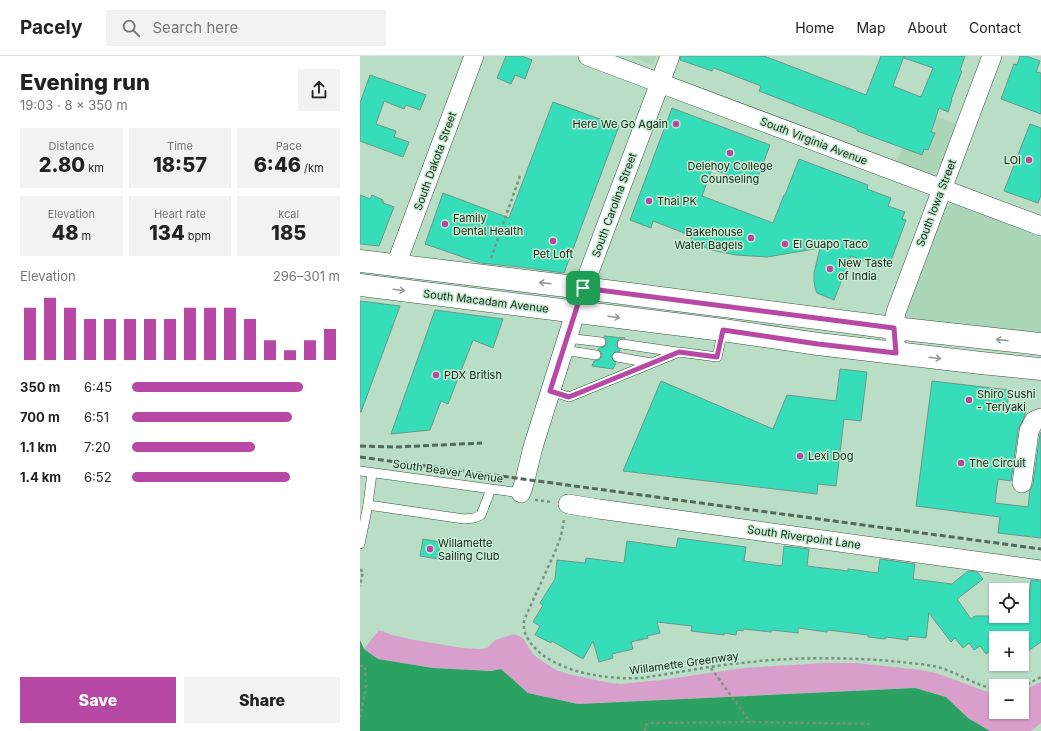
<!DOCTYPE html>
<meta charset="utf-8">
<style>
body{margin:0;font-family:Inter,sans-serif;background:#f2f2f2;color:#222;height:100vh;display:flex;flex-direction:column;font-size:15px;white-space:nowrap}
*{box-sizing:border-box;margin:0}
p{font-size:13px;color:#767676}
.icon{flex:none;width:22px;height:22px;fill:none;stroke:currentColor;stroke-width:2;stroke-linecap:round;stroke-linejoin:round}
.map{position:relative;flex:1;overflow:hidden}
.side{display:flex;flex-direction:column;background:#fff;width:360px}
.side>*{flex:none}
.controls{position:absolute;left:629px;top:527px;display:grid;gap:8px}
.controls a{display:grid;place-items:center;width:40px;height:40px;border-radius:0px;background:#fff;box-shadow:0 1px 3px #0004;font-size:20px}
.pin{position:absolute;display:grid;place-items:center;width:34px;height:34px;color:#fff;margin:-17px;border-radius:8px;box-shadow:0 2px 6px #0006}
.round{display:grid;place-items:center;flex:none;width:42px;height:42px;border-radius:0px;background:#f2f2f2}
.headline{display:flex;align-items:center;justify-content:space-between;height:68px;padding:0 20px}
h1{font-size:22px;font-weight:800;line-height:30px}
.metrics{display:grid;grid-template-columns:repeat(3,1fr);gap:6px;height:68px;padding:4px 20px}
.metrics div{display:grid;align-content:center;border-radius:0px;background:#f2f2f2;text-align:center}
.metrics b{font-size:20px;font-weight:800}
.metrics small{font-size:11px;font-weight:400}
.metrics p{font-size:11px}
.chart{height:112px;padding:8px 20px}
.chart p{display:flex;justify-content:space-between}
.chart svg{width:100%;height:72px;margin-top:4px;stroke:#b748a5;stroke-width:6}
.cta{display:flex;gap:8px;margin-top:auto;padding:8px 20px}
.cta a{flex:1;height:46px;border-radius:0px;background:#b748a5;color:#fff;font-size:16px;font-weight:800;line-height:46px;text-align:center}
.cta a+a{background:#f2f2f2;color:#222}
ul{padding:0 20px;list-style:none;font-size:13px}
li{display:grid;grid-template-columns:64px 48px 1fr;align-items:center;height:30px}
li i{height:10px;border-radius:5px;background:#b748a5}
header{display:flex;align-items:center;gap:24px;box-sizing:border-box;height:56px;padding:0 20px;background:#fff;border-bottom:1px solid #e0e0e0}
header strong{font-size:19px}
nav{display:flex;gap:22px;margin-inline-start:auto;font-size:14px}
.search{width:280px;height:36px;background:#f2f2f2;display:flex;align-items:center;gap:10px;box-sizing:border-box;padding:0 14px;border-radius:0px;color:#767676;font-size:15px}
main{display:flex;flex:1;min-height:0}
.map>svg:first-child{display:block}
.built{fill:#aad5b6}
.green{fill:#d99fcc}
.water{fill:#2ba261}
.building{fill:#35ddb9;stroke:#6c988b}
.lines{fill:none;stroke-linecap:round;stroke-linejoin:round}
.service-casing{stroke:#375641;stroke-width:10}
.minor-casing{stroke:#375641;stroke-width:20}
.primary-casing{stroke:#375641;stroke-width:23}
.path{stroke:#779280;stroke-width:2.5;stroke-dasharray:3 3;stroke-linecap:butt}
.service{stroke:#fff;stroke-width:9}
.minor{stroke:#fff;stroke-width:19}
.primary{stroke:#fff;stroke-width:22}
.rail{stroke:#53695a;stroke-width:3;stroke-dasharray:6 3;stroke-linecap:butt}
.oneway{stroke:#969c98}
.route-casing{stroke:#fff;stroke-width:8}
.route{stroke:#b748a5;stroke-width:5}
.poi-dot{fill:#b748a5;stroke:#c7ecd2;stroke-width:1.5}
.labels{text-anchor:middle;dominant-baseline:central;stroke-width:3;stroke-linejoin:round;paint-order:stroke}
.poi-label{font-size:11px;fill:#16241b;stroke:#c7ecd2;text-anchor:start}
.street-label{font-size:11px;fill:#16241b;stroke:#c7ecd2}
</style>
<header>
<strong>Pacely</strong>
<div class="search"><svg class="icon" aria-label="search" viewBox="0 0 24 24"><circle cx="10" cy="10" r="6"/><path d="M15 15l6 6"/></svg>Search here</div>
<nav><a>Home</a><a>Map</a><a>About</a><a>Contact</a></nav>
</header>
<main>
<section class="side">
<div class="headline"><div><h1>Evening run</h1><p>19:03 · 8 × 350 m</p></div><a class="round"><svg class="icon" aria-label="share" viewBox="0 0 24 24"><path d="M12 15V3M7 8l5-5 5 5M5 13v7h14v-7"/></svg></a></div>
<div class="metrics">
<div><p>Distance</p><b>2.80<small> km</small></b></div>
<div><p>Time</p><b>18:57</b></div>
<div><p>Pace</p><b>6:46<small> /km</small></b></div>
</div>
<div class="metrics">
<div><p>Elevation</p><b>48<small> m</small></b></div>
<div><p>Heart rate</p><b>134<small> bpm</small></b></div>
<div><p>kcal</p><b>185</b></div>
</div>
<div class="chart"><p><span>Elevation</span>296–301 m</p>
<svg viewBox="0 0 160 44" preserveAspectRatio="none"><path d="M5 44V12M15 44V6M25 44V12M35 44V19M45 44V19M55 44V19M65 44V19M75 44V19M85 44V12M95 44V12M105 44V12M115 44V19M125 44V32M135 44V38M145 44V32M155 44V25"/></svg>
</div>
<ul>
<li><b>350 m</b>6:45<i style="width:82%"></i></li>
<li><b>700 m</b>6:51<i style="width:77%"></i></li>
<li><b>1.1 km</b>7:20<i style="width:59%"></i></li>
<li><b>1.4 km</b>6:52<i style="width:76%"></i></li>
</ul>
<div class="cta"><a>Save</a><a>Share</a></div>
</section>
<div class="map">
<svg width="681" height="675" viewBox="0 0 681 675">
<rect width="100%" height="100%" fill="#badec5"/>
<path class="built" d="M270,0H296L293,9Z
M556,53L596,68L580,111L574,117L569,118L537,105Z
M595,148L602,149L681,180V278L553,266L546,262L545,258V251L584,154L588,150Z"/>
<path class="green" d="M19,574L32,579L54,584L103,592L120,593L127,592L135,584L154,578L163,582L173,598L182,605L196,614L208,618L251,627L261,628L301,624L383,612L465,607H497L561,614L576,617L625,635L636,637V656H662V635L681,626V667L671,675H630L608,662L586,641L555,632L218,648L168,637L141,613L131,615L73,612L18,603L4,593Z"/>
<path class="water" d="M0,584L4,593L18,603L73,612L131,615L141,613L168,637L218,648L555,632L586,641L608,662L630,675H0Z"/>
<path class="building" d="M146,0H162L172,4L165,23L155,19L151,28L137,22Z
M321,0H404L506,39L521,0H544L533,30L561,41L573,12L544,2V0H605L600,14L602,15L591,44H592L588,56L579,52L571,76L575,77L568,94L564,93L562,99L497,75V73L399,35L401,30L354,12L352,15L320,4Z
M660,0H666L680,5L676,16L681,17V58L641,43L654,8L657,9Z
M10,19L66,39L60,54L46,49L44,53L24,45L16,68L36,75L34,81L49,86L43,101L0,85V47Z
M193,46L259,70L204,217L160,211L120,207L65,188L83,137L149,162Z
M312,52L410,89L395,129L352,113L342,140L413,167L424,139H425L439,103L508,129L507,133L531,142L528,150L545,156L542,163L546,164L531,205L527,203L523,212L491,200L474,244L457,237L455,232L454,225V217L460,192L407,201L376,199L352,194L330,186L332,180L293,165L291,172L270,164Z
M670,68L681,72V139L678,147L644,135Z
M0,139L10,143L12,139L23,144V147L34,151L19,190L0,188Z
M0,245L40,250L1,356H0Z
M75,254L143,263L133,292L113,284L88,348L81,345L70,374L31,378Z
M244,280L265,282H260L257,285L256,290L260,294V295L255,296L251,300L252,303L256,307L253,313L232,310L234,305L239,304L242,300L241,296L238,294L239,292L244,291L247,287L246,283Z
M480,313L507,316L501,365L484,363L476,430L458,428L457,438L263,415L301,325L413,373L427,339L476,345Z
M572,325L649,334L647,352L666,354L665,359L658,374L651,425L638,423L635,447L668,451L670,434L673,428L680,378L681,376V482L638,477L640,461L556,450Z
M318,482L386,491L384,505L422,510L424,490L449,493L447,510L488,515V513L518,517L520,503L555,508L553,523L592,528L608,515L617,516L623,523L597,543L611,563L615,560H662V544L668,553L671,524L681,525V586L662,599V582H636V591L626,598L620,590L614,594L609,587L603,592L595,582L591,586L569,557L566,582L548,580V584L526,581L525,583L508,581V579L468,574L467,576L438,572V577L412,574L411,576L384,573L383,575L377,574L376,579L364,577V579L331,575L332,570L297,566L300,577L287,580L288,582L271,586L273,593L252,598L253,602L239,606L233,585L223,603L192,585L191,587L175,579L180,570L173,566L183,549L180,547L195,523L197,504L225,507L226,502L264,507L267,485L316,492Z
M63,483L80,486L78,503L60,500Z"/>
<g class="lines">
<g class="service-casing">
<path id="service" d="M207,282L241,286
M262,288L317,296
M203,294L236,299
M257,301L291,307
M190,335L209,341L319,296L357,301L363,274
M0,415L161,437
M8,449L104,463L114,462L121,459L131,433
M0,488L8,449L12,417"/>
</g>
<g class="minor-casing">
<path id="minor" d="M228,0L681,170
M36,209L114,0
M536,297C535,283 533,270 536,256L632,0
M662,427L669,375L674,365L681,362
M161,437L165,424L173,391L223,232L310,0
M208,448L239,453L681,514"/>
</g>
<g class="primary-casing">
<path id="primary" d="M0,205L223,232L534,272L681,288
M0,229L363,274L458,288L621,307L681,313"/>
</g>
<path class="path" d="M131,202L160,120
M175,444L192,446
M204,464L201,480L195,496L165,562C164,565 163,568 164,571C164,578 169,585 173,590C197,617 248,624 282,622C315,617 349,610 382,607C431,601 481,601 531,605C545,607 559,607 573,610C595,614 614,630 636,633
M0,514L3,515L0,530
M0,610H5L6,630L0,663
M351,612L390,666
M662,631L681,621
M285,675V669L292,667L390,666L510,668"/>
<use href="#service" class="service"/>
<use href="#minor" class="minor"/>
<use href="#primary" class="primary"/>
<path class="rail" d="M0,390L36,391L122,387
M0,401L681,493"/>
</g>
<defs><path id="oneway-shaft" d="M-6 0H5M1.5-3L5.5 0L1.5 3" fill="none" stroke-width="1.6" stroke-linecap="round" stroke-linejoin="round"/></defs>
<g class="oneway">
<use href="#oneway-shaft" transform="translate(185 227) rotate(-173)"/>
<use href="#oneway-shaft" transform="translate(39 234) rotate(7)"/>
<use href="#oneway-shaft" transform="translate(254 261) rotate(7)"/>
<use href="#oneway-shaft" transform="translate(642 284) rotate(-174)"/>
<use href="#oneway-shaft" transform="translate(575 302) rotate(7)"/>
</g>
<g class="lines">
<g class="route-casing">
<path id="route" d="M223,232L534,272L536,297L458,288L363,274L357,301L319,296L209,341L190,335Z"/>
</g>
<use href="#route" class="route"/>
</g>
<g class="poi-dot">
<circle cx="316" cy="68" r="4"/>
<circle cx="370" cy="97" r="4"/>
<circle cx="669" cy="104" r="4"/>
<circle cx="289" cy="145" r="4"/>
<circle cx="85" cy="168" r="4"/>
<circle cx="391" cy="182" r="4"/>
<circle cx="193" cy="185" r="4"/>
<circle cx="425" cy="188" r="4"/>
<circle cx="470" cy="213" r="4"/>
<circle cx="76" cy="319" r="4"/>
<circle cx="609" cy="344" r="4"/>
<circle cx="440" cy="400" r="4"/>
<circle cx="601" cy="407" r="4"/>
<circle cx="70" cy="493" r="4"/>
</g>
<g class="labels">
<g class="poi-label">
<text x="308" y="68" text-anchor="end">Here We Go Again</text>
<text x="661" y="104" text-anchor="end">LOI</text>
<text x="370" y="110" text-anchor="middle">Delehoy College<tspan x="370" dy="13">Counseling</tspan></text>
<text x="297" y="145">Thai PK</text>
<text x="93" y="162">Family<tspan x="93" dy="13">Dental Health</tspan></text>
<text x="383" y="176" text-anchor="end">Bakehouse<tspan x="383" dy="13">Water Bagels</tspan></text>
<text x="433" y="188">El Guapo Taco</text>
<text x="193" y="198" text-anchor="middle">Pet Loft</text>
<text x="478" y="207">New Taste<tspan x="478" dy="13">of India</tspan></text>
<text x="84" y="319">PDX British</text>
<text x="617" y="338">Shiro Sushi<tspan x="617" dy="13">- Teriyaki</tspan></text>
<text x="448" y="400">Lexi Dog</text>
<text x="609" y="407">The Circuit</text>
<text x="78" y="487">Willamette<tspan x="78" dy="13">Sailing Club</tspan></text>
</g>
<g class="street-label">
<text transform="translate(454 85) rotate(21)">South Virginia Avenue</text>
<text transform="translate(75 105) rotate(-70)">South Dakota Street</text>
<text transform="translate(576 147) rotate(-69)">South Iowa Street</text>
<text transform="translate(254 149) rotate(-70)">South Carolina Street</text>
<text transform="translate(126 245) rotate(7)">South Macadam Avenue</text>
<text transform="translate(88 415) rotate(8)">South Beaver Avenue</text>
<text transform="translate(444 481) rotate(8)">South Riverpoint Lane</text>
<text transform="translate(324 607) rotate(-8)">Willamette Greenway</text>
</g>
</g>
</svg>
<div class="controls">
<a><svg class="icon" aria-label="locate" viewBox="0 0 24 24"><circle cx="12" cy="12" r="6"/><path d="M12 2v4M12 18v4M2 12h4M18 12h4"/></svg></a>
<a>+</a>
<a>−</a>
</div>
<div class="pin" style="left:223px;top:232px;background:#1e9e55"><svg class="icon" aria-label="arrive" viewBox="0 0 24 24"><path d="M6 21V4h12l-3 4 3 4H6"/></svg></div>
</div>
</main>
